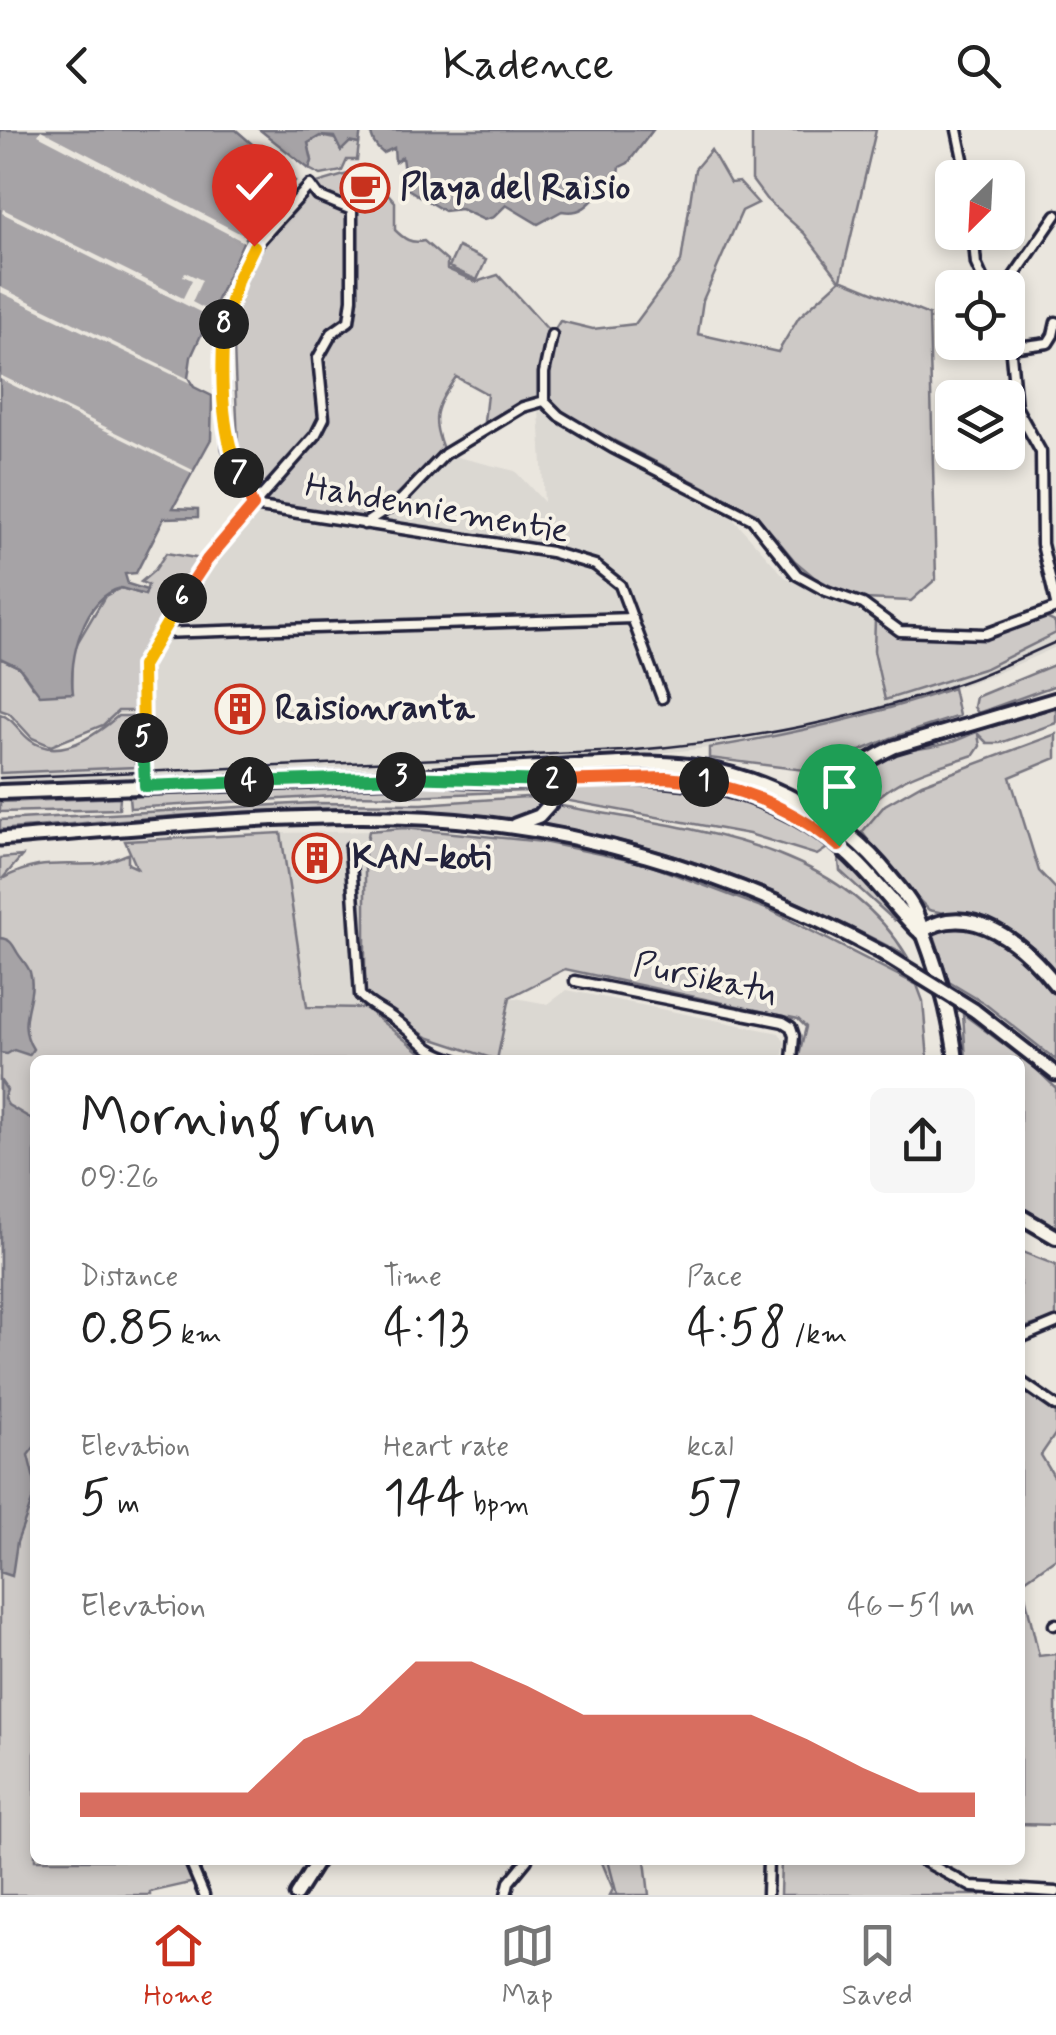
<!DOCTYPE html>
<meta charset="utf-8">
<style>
body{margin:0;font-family:Mynerve,sans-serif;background:#f6f6f6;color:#222;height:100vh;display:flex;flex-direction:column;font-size:38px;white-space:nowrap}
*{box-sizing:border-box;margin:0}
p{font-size:32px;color:#767676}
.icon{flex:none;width:55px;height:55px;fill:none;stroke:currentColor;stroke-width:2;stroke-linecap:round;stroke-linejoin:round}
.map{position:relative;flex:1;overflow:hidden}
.panel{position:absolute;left:30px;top:925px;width:995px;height:810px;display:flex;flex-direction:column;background:#fff;border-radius:15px;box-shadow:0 5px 15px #0003}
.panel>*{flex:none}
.needle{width:65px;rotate:204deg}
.fabs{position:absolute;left:935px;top:30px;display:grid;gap:20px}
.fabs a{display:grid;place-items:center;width:90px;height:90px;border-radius:15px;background:#fff;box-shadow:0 5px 15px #0003;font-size:50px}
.pin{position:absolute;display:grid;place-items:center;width:85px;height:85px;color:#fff;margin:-102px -42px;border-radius:50% 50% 50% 0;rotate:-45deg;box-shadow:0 0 10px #0007}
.pin .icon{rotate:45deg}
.km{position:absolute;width:50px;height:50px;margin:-25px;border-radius:50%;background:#222;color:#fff;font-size:28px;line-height:50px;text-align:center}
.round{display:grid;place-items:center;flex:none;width:105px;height:105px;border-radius:15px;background:#f6f6f6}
.summary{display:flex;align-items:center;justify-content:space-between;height:170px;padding:0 50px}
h1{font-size:55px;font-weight:600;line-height:75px}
.stats{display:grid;grid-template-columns:repeat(3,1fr);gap:15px;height:170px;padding:10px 50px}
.stats div{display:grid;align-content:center}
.stats b{font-size:50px;font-weight:600}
.stats small{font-size:28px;font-weight:400}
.stats p{font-size:28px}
.chart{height:280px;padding:20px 50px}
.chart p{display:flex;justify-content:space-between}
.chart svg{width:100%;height:180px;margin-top:10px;fill:#c8321e;opacity:.7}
header{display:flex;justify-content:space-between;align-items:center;height:130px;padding:0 50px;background:#fff;font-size:45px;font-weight:600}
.dock{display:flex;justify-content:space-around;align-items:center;height:140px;border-top:2px solid #e0e0e0;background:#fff;font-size:28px;color:#767676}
.dock a{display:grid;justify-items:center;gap:5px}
.dock .active{color:#c8321e}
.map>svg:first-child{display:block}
.built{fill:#dbd8d2}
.green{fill:#cdc9c6;stroke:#787680;stroke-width:2.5}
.water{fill:#a6a3a6;stroke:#716f7b;stroke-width:2.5}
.pier{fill:#eae6de}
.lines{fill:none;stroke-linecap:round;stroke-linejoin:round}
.stream{stroke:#716f7b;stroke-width:2.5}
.street-casing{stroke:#22223b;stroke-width:15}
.secondary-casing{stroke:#22223b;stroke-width:19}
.primary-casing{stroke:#22223b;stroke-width:20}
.street{stroke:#f7f3e8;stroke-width:8}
.secondary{stroke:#f7f3e8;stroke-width:11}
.primary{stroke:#f7f3e8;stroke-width:12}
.rail{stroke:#22223b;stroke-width:2.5}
.secondary-bridge-casing{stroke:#22223b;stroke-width:19;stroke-linecap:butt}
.secondary-bridge{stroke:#f7f3e8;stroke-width:11}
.split-1-casing{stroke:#fff;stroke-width:20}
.split-2-casing{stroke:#fff;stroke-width:20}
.split-3-casing{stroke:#fff;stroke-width:20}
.split-4-casing{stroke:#fff;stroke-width:20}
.split-5-casing{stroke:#fff;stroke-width:20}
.split-6-casing{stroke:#fff;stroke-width:20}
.split-7-casing{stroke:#fff;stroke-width:20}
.split-8-casing{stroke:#fff;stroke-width:20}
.split-9-casing{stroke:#fff;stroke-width:20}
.split-1{stroke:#f0652b;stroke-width:12}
.split-2{stroke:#f0652b;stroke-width:12}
.split-3{stroke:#22a559;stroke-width:12}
.split-4{stroke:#22a559;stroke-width:12}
.split-5{stroke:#22a559;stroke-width:12}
.split-6{stroke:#f5b400;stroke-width:12}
.split-7{stroke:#f0652b;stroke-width:12}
.split-8{stroke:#f5b400;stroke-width:12}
.split-9{stroke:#f5b400;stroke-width:12}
.labels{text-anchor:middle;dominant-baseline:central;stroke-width:8;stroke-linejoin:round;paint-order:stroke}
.poi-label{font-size:35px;font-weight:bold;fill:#22223b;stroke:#f7f3e8;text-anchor:start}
.street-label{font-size:35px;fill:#22223b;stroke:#f7f3e8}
</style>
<header><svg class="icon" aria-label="back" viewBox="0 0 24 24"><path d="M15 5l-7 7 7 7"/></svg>Kadence<svg class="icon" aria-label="search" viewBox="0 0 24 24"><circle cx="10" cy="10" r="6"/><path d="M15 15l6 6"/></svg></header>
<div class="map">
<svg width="1056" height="1765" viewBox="0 0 1056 1765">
<rect width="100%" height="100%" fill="#eae6de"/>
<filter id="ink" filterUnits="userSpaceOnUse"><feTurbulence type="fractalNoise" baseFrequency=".01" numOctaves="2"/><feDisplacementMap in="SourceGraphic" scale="20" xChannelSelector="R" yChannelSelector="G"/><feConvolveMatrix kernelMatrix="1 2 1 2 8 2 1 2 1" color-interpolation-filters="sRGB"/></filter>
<g filter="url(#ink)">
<path class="built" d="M539,280L727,382L785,447L875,489L874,521L949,550L986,538L1056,503V517L991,546L886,582L827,597L709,618L659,623L0,654V643L150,635L143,615V536L173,480L253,376L445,324L515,341L544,372Z
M369,701L365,722V878H307L281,703Z
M567,860L779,903L785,912L782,930H498L510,867L548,874Z"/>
<path class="green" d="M752,0H876L841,149L929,185L936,449L911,471L864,469L837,459L814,447L795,431L755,383L578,292L559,286L544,271L483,301L487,264L456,247C434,279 430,287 445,324L402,369L364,394L253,376L260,367L238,315L233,191H224L254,117L310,55L351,43L371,44L395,72V100C404,109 411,114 424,111L447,131V139L476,152L498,145L552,204L560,191L593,199L635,194L681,132L695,39L711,20L730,53L739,52L758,73L742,81L703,170L698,204L778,222L799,187L840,150L804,103L766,69L752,50Z
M320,6L359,14L357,30H347L342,41L321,45L309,39L312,31L308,13Z
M458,117L486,130L477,150L449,137Z
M166,423L207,430L147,524L142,581H118L103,595L51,616L32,608L9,583L0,580V528L19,537L33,557L72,563L73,520L105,466L121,458L145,465L148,455L141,452L155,440Z
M1044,487L1055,492L1056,503L986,538L885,570L874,521L875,489C895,506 956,512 983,507C1003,502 1024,494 1044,487Z
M1056,534V555L978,583L974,577L976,567Z
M953,558L959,586L891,608L812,641L709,628V618C793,604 873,586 953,558Z
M1056,577V593L1000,613H987L978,604L980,616L974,625C919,642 884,650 848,700C816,667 869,632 898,623C915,618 934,618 952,612C962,609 971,604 981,600C1005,592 1031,586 1056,577Z
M0,584C14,589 19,602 30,610C59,632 96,605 118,586H137L135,637L0,643Z
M1056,604V628L1010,647L1039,741L1056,759V842L1033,817L999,794L929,780L895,746L862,702L885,675L922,654Z
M350,655H562L550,666L525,661L410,666L349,665L130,678L129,667Z
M575,655C659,656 757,655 825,714L826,719L817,725L749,704L564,670Z
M120,667L119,679L0,682V672Z
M526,667L546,670C520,705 447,682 408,680C272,675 135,689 0,700V690L312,673L422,674Z
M557,675C681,699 835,707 907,826C784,761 679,718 541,694Z
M404,698L543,712L647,734L772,781L917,855L923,871L928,930H798L806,897L798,889L565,839L510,867L497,930L427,907L365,864V722L369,701Z
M281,703L307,877L365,878L430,930H35V1730H184L194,1752L150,1762V1765H0V728L22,726L2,749C39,729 58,736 97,734C108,733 119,727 128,724V734L137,738L125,711Z
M838,723L881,766L895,791L840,741Z
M947,797L977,799L1002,808L1048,852L1056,863V930L984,873L949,852L934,805L937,799Z
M963,884L1033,936L1056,958V1098L1020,1078V930H966Z
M1020,1121L1056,1135V1188L1020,1199Z
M1020,1258L1056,1283V1303L1041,1325L1056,1350V1428L1022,1452L1039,1526L1056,1524V1695L1020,1694Z
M601,1730H645L649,1765H610L613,1759Z
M781,1730H911L982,1765H780Z"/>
<path class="water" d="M0,0H236L295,51L249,108H245L191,227L188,248L194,257L212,266L211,309L173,378L198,379V387L164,388L136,443L125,444L128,454L147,460L145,465L121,458C84,467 68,529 73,563L40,565L19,537L0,528Z
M260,0H361L359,14L350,12L341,21L334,7L320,6L308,13L312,31L309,39Z
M371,0H653L628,33L620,37L619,43C597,58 591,87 562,81L538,94L506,75L494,87L484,90L461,79L444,81L406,58L402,27L395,32L394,18L383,23C375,17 371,10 371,0Z
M0,808C10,809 12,813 17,822C21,829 27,834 30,842C38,869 14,889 33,919L29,925L14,920L7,924L0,923Z
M0,950L7,960L4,968L8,975L35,991V1316L28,1325L35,1353L34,1366L17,1412L12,1446L0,1442Z"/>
<path class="pier" d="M41,0L245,106L244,112L38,5Z
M3,79L183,168L192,150L183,146L185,142L202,150L192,172L209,181L208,186L2,83Z
M0,157L187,248L190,253L0,162Z
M0,245L193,340L192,343L0,249Z"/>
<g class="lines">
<path class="stream" d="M608,1730L617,1765"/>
<g class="street-casing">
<path id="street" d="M957,0L967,48
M310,55L318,66L352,80V169L349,191L332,203L318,228L324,288L315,306L253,376L228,318L222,222L224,191L238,148L254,117Z
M973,102L976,134L987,158
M955,154L965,158
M1008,168L1012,149L1056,85
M1008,192L1016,277L1041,322L1042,414L1056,474
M552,205L544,243V271L559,286L613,318L752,389L797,445L826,461L863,474L900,501L985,504L1056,478
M1010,218L1048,213L1053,205L1056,192
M364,394L402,369L445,324L523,277L544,271
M160,503L633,488
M145,656L141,547L147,524L207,430L253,376L551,422L595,435L620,455L662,568
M350,717L360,865C370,876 382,880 394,889C419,907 422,920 456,930
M575,851L783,892L791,897L794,906L792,930
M1020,1208L1056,1193
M1020,1251L1056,1276
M1054,1495L1056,1494
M922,1730L972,1757L1056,1762
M191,1734L204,1765
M506,1765L509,1752L527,1730
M767,1765L768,1730"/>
</g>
<g class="secondary-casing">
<path id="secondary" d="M805,691C834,655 851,637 894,617L1056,569
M515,695L539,686L576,645
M0,709C131,699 263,684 395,687C566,691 733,742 882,823
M974,880L1056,944
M296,1765L318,1730"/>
</g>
<g class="primary-casing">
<path id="primary" d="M456,649C592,658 708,620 827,707C864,733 887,769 918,800
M0,662L422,647C472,641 523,639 574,636C611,635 650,631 688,636C765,646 841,685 890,747C899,758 911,771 916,784C935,832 950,878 956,930
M920,802C972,768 1025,816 1056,855
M1020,1086L1056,1107"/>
</g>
<use href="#street" class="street"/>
<use href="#secondary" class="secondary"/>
<use href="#primary" class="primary"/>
<path class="rail" d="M0,648L624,621C742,612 859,590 971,549C1000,538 1028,524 1056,512"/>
<g class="secondary-bridge-casing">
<path id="secondary-bridge" d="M882,823L974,880"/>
</g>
<use href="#secondary-bridge" class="secondary-bridge"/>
</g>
</g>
<g class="lines" filter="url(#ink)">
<g class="split-1-casing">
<path id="split-1" d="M704,652C754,662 799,684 839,716"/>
</g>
<g class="split-2-casing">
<path id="split-2" d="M552,651L666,648L704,652"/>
</g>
<g class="split-3-casing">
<path id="split-3" d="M401,647L552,651"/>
</g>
<g class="split-4-casing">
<path id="split-4" d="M249,652L401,647"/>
</g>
<g class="split-5-casing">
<path id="split-5" d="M143,608L145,656L249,652"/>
</g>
<g class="split-6-casing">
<path id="split-6" d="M143,608L142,536L182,468"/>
</g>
<g class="split-7-casing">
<path id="split-7" d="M182,468L207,430L253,376L239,343"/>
</g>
<g class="split-8-casing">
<path id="split-8" d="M224,194C221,243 220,298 239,343"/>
</g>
<g class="split-9-casing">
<path id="split-9" d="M224,194L238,148L254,116"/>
</g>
<use href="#split-1" class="split-1"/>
<use href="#split-2" class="split-2"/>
<use href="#split-3" class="split-3"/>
<use href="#split-4" class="split-4"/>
<use href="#split-5" class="split-5"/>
<use href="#split-6" class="split-6"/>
<use href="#split-7" class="split-7"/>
<use href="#split-8" class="split-8"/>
<use href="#split-9" class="split-9"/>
</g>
<defs>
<g id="cafe-ring" transform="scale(2.5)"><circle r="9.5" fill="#f7f3e8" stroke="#c8321e" stroke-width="1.5"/><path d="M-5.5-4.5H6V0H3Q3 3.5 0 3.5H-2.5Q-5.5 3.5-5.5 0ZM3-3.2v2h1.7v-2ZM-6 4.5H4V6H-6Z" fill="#c8321e"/></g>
<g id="building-ring" transform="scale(2.5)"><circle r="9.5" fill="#f7f3e8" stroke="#c8321e" stroke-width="1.5"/><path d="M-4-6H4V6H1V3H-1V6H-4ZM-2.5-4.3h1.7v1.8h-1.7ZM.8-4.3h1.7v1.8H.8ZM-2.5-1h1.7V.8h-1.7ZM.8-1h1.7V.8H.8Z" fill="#c8321e"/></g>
</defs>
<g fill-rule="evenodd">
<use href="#cafe-ring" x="365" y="58"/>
<use href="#building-ring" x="240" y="579"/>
<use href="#building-ring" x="317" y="728"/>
</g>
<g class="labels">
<g class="poi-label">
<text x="400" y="58">Playa del Raisio</text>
<text x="275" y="579">Raisionranta</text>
<text x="352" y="728">KAN-koti</text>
</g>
<g class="street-label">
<text transform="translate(437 379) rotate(10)">Hahdenniementie</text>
<text transform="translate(705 849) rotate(12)">Pursikatu</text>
</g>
</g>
</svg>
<div class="fabs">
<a><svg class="needle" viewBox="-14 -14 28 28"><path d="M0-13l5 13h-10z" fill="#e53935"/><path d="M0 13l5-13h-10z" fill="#767676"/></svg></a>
<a><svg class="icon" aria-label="locate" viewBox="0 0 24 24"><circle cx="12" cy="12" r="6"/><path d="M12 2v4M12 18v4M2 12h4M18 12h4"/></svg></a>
<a><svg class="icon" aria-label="layers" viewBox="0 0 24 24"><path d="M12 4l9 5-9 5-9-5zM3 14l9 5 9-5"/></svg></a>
</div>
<div class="pin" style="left:839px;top:716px;background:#1e9e55"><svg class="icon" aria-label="arrive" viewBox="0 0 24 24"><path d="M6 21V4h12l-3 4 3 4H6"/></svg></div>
<div class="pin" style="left:254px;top:116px;background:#d93025"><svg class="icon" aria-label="check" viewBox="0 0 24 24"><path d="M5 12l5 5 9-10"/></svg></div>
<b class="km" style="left:704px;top:652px">1</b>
<b class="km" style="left:552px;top:651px">2</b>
<b class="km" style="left:401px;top:647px">3</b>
<b class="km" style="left:249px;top:652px">4</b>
<b class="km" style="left:143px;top:608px">5</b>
<b class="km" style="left:182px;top:468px">6</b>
<b class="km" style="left:239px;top:343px">7</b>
<b class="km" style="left:224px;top:194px">8</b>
<section class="panel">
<div class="summary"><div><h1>Morning run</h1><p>09:26</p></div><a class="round"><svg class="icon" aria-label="share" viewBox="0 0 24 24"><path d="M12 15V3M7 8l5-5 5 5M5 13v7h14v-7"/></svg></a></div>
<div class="stats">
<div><p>Distance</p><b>0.85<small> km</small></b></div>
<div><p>Time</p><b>4:13</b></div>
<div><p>Pace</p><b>4:58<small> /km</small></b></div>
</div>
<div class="stats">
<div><p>Elevation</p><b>5<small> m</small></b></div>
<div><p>Heart rate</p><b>144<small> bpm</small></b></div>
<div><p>kcal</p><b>57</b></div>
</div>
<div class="chart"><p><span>Elevation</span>46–51 m</p>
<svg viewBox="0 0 160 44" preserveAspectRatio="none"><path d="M0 44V38L10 38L20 38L30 38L40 25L50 19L60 6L70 6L80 12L90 19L100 19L110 19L120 19L130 25L140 32L150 38L160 38V44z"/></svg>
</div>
</section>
</div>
<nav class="dock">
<a class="active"><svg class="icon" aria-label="home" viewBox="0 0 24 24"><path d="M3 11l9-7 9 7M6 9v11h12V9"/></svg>Home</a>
<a><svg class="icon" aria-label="map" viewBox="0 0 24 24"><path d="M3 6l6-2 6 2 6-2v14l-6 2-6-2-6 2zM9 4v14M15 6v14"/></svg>Map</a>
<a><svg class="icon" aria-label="saved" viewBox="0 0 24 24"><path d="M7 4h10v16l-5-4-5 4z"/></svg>Saved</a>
</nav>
